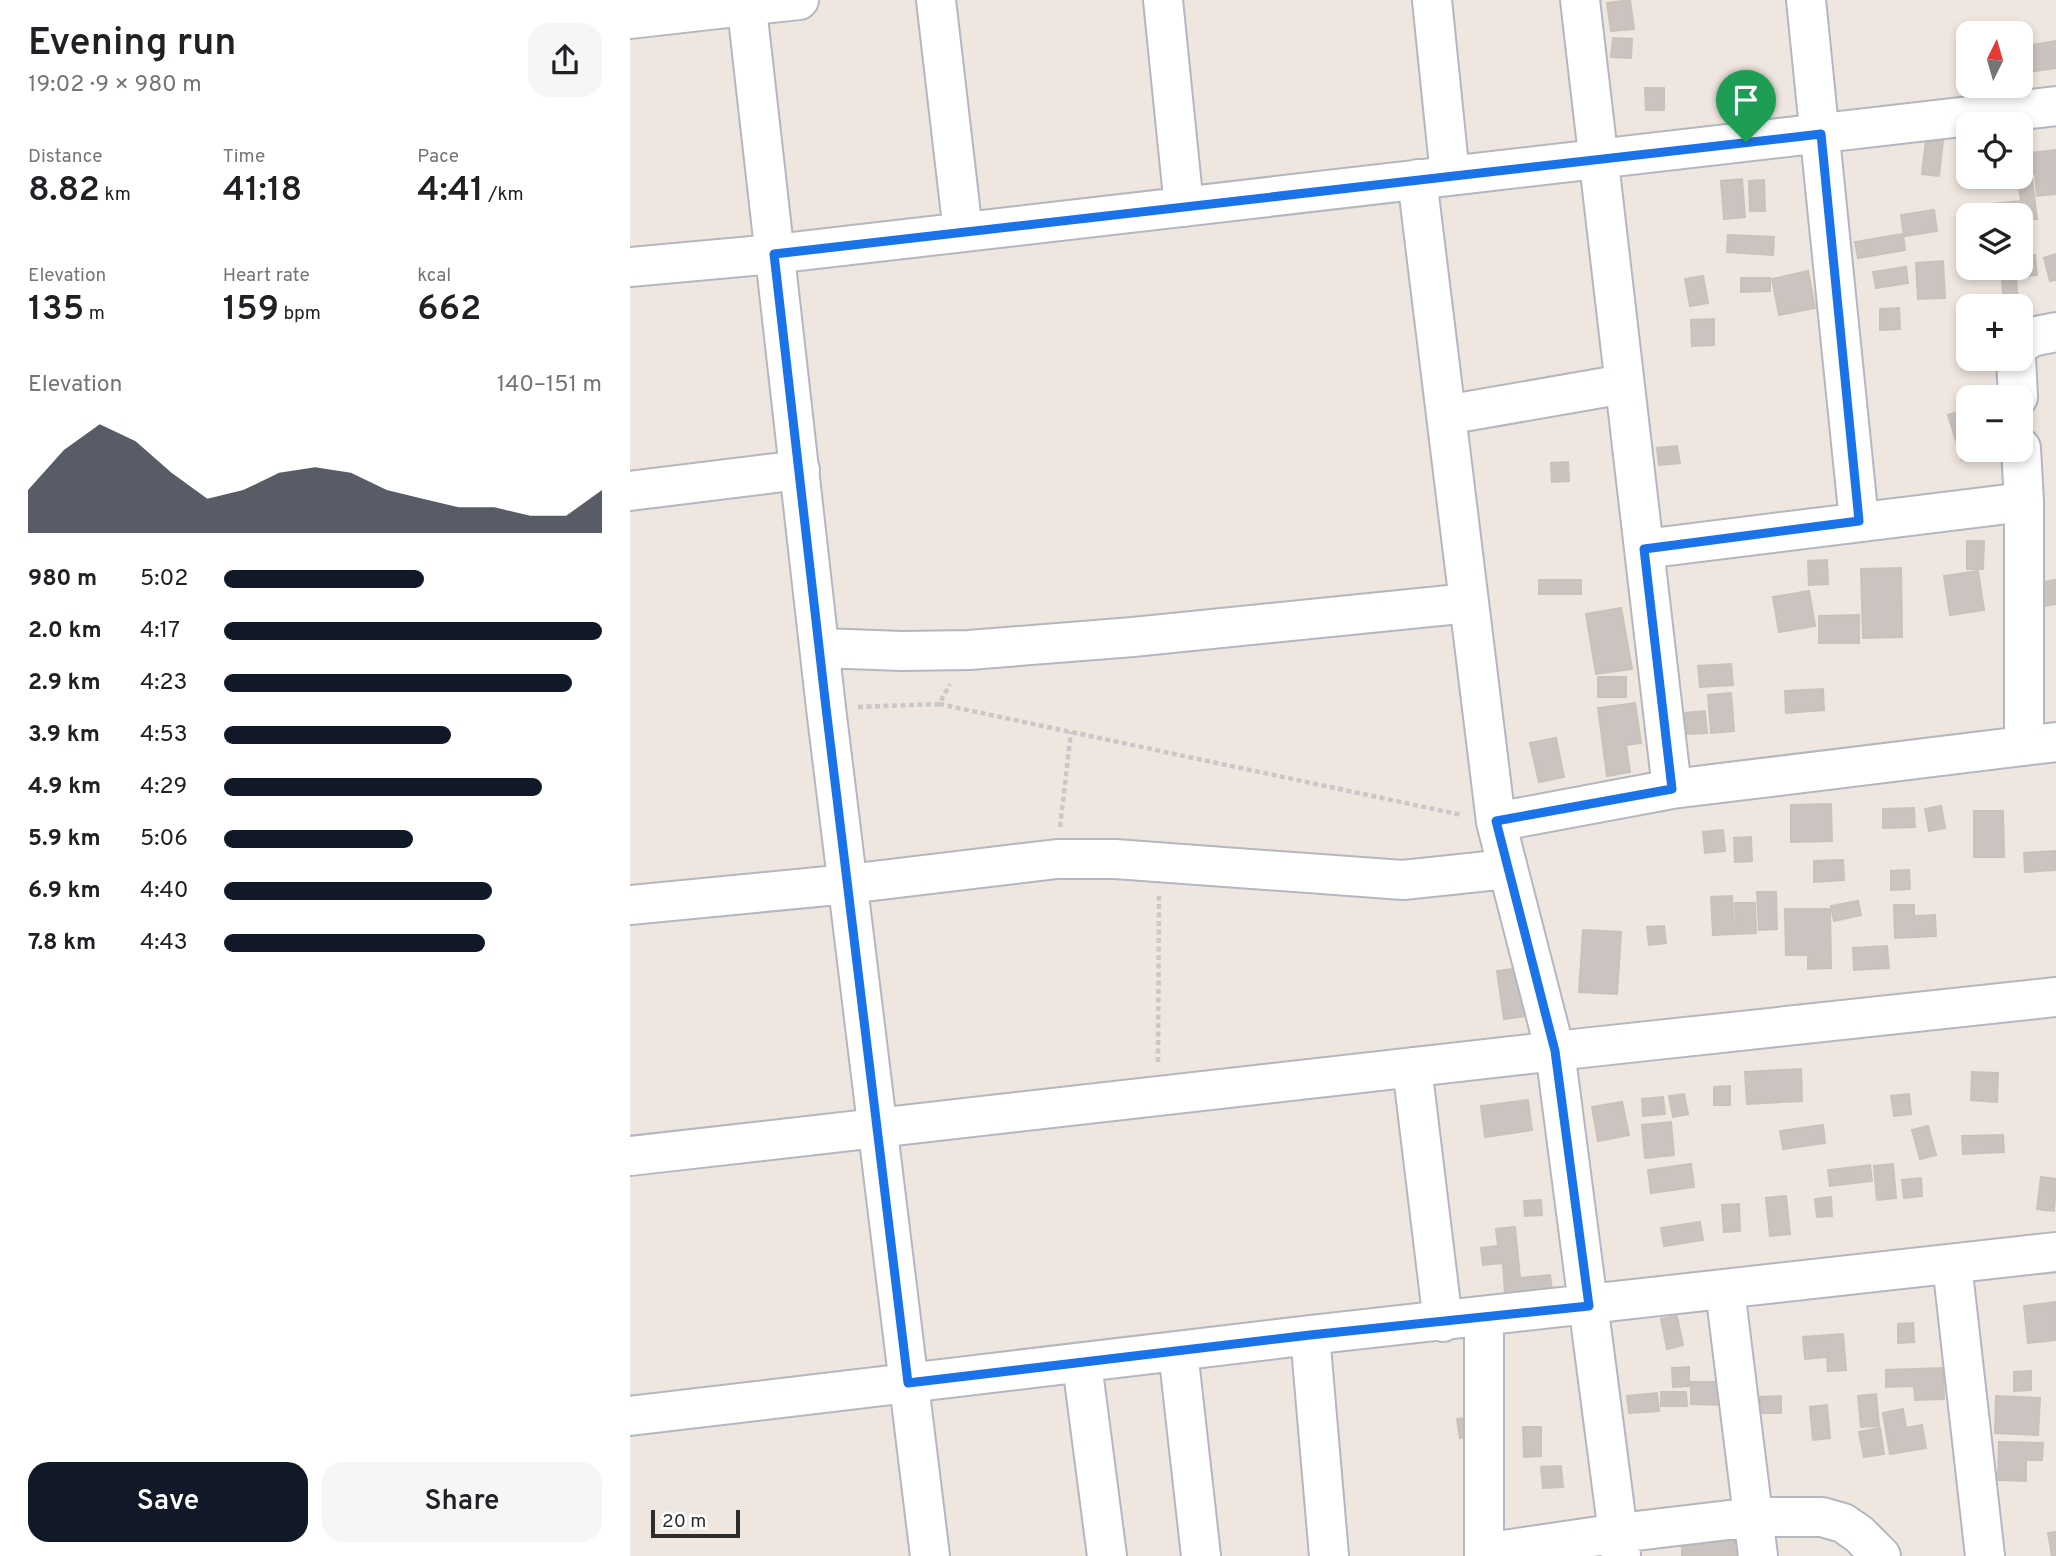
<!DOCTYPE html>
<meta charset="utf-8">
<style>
body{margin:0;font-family:Overpass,sans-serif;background:#f6f6f6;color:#202124;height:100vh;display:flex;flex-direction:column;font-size:26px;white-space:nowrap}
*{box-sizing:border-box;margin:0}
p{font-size:23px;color:#757577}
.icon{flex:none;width:38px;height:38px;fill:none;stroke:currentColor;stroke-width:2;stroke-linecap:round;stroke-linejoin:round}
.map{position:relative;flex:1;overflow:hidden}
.sheet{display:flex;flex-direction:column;background:#fff;width:630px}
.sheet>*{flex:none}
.needle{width:46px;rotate:5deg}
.buttons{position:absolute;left:1326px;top:21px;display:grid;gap:14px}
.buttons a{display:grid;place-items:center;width:77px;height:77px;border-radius:14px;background:#fff;box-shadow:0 4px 10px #0003;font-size:35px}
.scale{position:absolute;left:21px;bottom:18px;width:89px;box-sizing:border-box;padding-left:7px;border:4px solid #2d2d2d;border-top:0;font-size:19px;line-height:24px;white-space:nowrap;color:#2d2d2d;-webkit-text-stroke:5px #fff;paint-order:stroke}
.pin{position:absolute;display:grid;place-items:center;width:60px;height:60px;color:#fff;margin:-72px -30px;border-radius:50% 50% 50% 0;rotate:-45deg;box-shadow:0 0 7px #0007}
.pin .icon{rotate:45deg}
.round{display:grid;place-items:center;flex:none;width:74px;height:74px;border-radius:21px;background:#f6f6f6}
.overview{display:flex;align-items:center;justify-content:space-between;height:119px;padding:0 28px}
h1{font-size:38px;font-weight:600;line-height:52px}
.figures{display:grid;grid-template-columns:repeat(3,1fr);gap:10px;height:119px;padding:7px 28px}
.figures div{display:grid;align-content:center}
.figures b{font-size:35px;font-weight:600}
.figures small{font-size:19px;font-weight:400}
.figures p{font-size:19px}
.chart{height:196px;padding:14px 28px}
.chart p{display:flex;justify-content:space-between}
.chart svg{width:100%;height:126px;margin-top:7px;fill:#111827;opacity:.7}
.primary-button{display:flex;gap:14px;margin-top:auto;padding:14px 28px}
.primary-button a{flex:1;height:80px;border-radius:21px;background:#111827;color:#fff;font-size:28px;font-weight:600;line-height:80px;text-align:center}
.primary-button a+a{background:#f6f6f6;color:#202124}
ul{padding:0 28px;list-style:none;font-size:23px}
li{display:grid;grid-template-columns:112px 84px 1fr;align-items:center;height:52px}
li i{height:18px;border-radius:9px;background:#111827}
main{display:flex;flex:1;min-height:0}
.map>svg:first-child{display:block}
.building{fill:#cac3bf;stroke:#cac2b9;stroke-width:2}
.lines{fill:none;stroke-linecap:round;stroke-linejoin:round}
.minor-casing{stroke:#b3b7c1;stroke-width:42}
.path{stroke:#c8c8c8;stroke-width:4.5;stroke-dasharray:5 3.5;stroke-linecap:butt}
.minor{stroke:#fff;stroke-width:38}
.route-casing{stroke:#fff;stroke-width:14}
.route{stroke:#1a73e8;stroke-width:9}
</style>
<main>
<section class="sheet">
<div class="overview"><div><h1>Evening run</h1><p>19:02 · 9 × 980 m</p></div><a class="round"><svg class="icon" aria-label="share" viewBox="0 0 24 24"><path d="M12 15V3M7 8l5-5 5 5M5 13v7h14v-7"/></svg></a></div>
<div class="figures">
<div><p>Distance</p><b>8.82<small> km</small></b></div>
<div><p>Time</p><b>41:18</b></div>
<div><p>Pace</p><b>4:41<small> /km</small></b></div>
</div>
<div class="figures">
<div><p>Elevation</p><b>135<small> m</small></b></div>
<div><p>Heart rate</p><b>159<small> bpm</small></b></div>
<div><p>kcal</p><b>662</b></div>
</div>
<div class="chart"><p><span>Elevation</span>140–151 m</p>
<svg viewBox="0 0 160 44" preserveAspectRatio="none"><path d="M0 44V29L10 15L20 6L30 12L40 23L50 32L60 29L70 23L80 21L90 23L100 29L110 32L120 35L130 35L140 38L150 38L160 29V44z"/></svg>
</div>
<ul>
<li><b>980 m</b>5:02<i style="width:53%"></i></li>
<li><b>2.0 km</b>4:17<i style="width:100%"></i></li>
<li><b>2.9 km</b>4:23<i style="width:92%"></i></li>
<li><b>3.9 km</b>4:53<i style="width:60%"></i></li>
<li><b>4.9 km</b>4:29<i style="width:84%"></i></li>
<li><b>5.9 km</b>5:06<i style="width:50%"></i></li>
<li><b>6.9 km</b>4:40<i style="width:71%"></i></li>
<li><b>7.8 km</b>4:43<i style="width:69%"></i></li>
</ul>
<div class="primary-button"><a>Save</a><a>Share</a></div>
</section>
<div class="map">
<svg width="1426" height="1556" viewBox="0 0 1426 1556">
<rect width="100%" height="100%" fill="#efe6df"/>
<path class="building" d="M1000,0L1004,29L981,31L977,3Z
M983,38L1002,39L1001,58L981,57Z
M1426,41V68L1392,73L1391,47Z
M1015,88H1034V110H1016Z
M1296,139L1313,141L1309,176L1292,174Z
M1426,150V194L1407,196L1405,173L1391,174V154Z
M1402,178L1407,219L1391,220V215H1363L1362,204L1391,201L1388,180Z
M1112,179L1115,217L1094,219L1091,181Z
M1134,180L1135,211H1120L1119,181Z
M1304,210L1307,231L1274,236L1271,215Z
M1273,234L1275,250L1228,258L1225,242Z
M1098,235L1144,237L1143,255L1097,252Z
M1426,254V280L1420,281L1414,258Z
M1405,255L1407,275L1386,277L1388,306H1374L1371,268H1391V256Z
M1313,261L1315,298L1288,299L1286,263Z
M1276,267L1278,283L1246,288L1243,272Z
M1178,271L1185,308L1149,315L1142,279Z
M1073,276L1078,303L1060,306L1055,279Z
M1111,278H1140V291L1111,292Z
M1269,308L1270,329L1250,330V309Z
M1084,319V345L1062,346L1061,320Z
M1339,409V450H1363L1332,460L1318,415Z
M1047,446L1050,463L1029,465L1027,448Z
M938,462L939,481L922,482L921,463Z
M1337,541H1354L1353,569H1337Z
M1197,560L1198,584L1179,585L1178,561Z
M1271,568L1272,637L1233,638L1231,569Z
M1348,571L1354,610L1320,615L1314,576Z
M909,580H951V594H909Z
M1425,580L1426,604L1414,606L1409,583Z
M1179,591L1185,626L1149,632L1143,597Z
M991,608L1002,669L966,674L956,614Z
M1229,615V643H1189V616Z
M1101,664L1103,685L1070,687L1068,666Z
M968,677H996V697H968Z
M1193,689L1194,710L1156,713L1155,691Z
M1101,693L1104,731L1081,733L1078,695Z
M1005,703L1011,743L996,745L1000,772L977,776L968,708Z
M1075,711L1077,733L1055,734L1054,713Z
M926,738L934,777L909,782L900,743Z
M1201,804L1202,841L1161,842V805Z
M1311,806L1315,828L1299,831L1295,809Z
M1284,808L1285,827L1253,828V809Z
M1344,811H1373L1374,857H1344Z
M1093,830L1095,851L1075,853L1073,832Z
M1121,837L1122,861L1105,862L1104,838Z
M1426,851V870L1395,872L1394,853Z
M1213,860L1214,880L1184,882V861Z
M1279,870L1280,889L1261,890V871Z
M1127,892H1146L1147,929L1129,930Z
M1102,896L1104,934L1083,935L1081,897Z
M1228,901L1231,915L1204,921L1201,906Z
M1105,903H1125L1126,933L1106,934Z
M1264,905H1284V916L1305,915L1306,936L1265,938Z
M1155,909H1200L1201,968L1178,969V955H1156Z
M1034,926L1036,943L1019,945L1017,927Z
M953,930L991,932L987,994L949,992Z
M1257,946L1259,968L1224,970L1223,948Z
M897,967L903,1015L874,1019L867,971Z
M1171,1069L1172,1101L1117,1104L1115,1072Z
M1342,1072L1368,1073L1367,1102L1341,1100Z
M1100,1086V1105H1084V1087Z
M1054,1094L1058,1114L1043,1117L1039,1096Z
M1279,1094L1281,1114L1264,1116L1261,1096Z
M1033,1097L1035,1114L1013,1116L1012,1099Z
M898,1100L902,1130L855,1137L851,1106Z
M992,1102L999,1135L968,1141L962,1107Z
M1041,1122L1044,1155L1015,1158L1012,1125Z
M1193,1125L1195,1143L1153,1149L1150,1131Z
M1298,1126L1306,1155L1290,1159L1282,1130Z
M1373,1135L1374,1152L1333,1154L1332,1136Z
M1061,1164L1064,1187L1021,1193L1018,1170Z
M1263,1164L1266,1198L1247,1200L1244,1166Z
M1240,1165L1242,1181L1200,1186L1198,1170Z
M1411,1177L1426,1179L1424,1211L1407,1209Z
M1291,1178L1292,1196L1274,1198L1272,1180Z
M1156,1196L1160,1234L1140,1236L1136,1198Z
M1201,1197L1202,1216L1187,1217L1185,1199Z
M911,1200L912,1215L895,1216L894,1201Z
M1109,1204L1110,1231L1094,1232L1092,1205Z
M1070,1222L1073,1240L1034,1246L1031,1228Z
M885,1227L890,1278L920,1275L922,1290L875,1295L873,1263L853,1265L851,1248L868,1246L866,1229Z
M1426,1302V1340L1398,1343L1394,1306Z
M1047,1316L1053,1345L1037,1349L1031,1319Z
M1283,1323L1284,1342L1268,1343V1324Z
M1213,1334L1216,1370L1198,1371L1197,1357L1175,1359L1173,1337Z
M1059,1367V1386L1043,1387L1042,1368Z
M1313,1368L1314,1399L1285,1400L1284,1386L1256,1387V1370Z
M1401,1371V1390L1384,1391V1372Z
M1061,1382H1098V1405L1061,1404Z
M1031,1392H1056L1057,1406H1031Z
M1027,1393L1029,1411L999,1413L997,1396Z
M1246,1394L1249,1426L1231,1427L1228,1396Z
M1151,1396V1413H1130V1397Z
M1366,1396L1410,1398L1408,1435L1365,1433Z
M1197,1405L1200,1438L1183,1440L1180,1407Z
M1273,1409L1276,1428L1292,1425L1296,1448L1260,1454L1253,1413Z
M842,1417L846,1435L830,1438L827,1419Z
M893,1427H911V1456L894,1457Z
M1250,1428L1254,1454L1234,1457L1229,1432Z
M1369,1442L1413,1443L1412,1460H1396V1481L1368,1480Z
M931,1466L933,1487L913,1488L911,1467Z
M1426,1532V1556H1422L1418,1533Z
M1111,1538L1112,1556H1052V1539Z"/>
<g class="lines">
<g class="minor-casing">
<path id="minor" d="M116,0L196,708L300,1556
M306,0L333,232
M533,0L554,207
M802,0L820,176
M950,0L1042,789
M1176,0L1229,521
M0,19L169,0
M787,179L866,822L925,1051L991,1556
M0,267L144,254L1426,106
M1391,344L1402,337L1426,332
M1386,359L1388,397
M816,415L994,384
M1391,448L1394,502V746
M0,491L170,470
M1014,549L1394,502
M191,648L272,651L339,650L503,637L839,603
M866,822L1042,789L1426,742
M0,905L218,884L427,859H485L773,880L877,869
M782,1067L813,1322
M0,1156L925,1051L1426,997
M1322,1264L1355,1556
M1095,1290L1128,1556
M854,1317V1556
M680,1335L699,1556
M548,1351L571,1556
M452,1364L477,1556
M0,1416L680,1335L1426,1252
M854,1553L989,1533L1124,1517H1192L1213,1523L1229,1534L1251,1556"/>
</g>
<path class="path" d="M309,704L832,815
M228,707L309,704L320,684
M430,827L441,732
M528,1062L529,896"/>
<use href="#minor" class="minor"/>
</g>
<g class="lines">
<g class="route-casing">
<path id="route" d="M1191,134L1229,521L1014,549L1042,789L866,821L925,1051L959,1306L680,1335L278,1383L196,708L144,254Z"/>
</g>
<use href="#route" class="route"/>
</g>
</svg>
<div class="buttons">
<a><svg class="needle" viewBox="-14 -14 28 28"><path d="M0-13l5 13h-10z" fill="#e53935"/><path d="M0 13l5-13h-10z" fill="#757577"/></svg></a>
<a><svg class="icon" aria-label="locate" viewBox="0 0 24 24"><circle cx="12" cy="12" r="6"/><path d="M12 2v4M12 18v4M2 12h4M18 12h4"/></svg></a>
<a><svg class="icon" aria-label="layers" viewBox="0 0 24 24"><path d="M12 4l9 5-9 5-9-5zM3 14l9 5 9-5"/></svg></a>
<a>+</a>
<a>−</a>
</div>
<div class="scale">20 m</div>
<div class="pin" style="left:1116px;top:142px;background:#1e9e55"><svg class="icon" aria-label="arrive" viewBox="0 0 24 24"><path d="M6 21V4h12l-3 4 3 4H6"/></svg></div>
</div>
</main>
